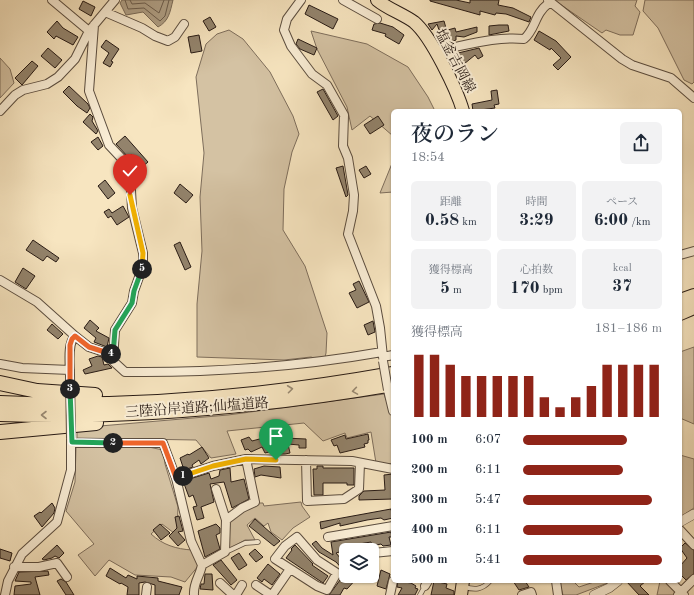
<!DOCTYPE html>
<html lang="ja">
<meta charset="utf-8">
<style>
body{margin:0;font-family:"Old Standard TT","Noto Serif JP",serif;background:#f2f2f3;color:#1f2937;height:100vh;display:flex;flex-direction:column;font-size:15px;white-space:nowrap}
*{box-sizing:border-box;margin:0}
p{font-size:13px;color:#747a83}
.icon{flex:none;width:22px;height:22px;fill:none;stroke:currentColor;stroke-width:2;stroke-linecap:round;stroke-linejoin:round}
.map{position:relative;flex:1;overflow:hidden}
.details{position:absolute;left:391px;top:109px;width:291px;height:474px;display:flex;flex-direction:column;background:#fff;border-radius:6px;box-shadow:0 1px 3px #0004}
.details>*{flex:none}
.buttons{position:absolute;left:339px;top:543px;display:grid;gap:8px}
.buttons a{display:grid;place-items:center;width:40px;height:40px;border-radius:6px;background:#fff;box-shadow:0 1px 3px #0004;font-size:20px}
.pin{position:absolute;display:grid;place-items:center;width:34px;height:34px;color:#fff;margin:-41px -17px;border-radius:50% 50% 50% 0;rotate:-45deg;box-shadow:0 0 4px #0007}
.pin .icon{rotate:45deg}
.km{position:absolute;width:20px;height:20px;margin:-10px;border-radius:50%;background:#222;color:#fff;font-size:11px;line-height:20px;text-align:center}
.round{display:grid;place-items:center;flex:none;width:42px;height:42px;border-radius:6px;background:#f2f2f3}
.summary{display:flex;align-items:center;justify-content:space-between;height:68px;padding:0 20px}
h1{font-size:22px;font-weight:600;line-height:30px}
.metrics{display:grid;grid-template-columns:repeat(3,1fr);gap:6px;height:68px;padding:4px 20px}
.metrics div{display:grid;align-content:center;border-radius:6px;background:#f2f2f3;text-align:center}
.metrics b{font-size:17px;font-weight:600}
.metrics small{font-size:11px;font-weight:400}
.metrics p{font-size:11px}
.chart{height:112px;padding:8px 20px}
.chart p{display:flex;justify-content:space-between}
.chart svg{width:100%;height:72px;margin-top:4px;stroke:#8f2418;stroke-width:6}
ul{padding:0 20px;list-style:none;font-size:13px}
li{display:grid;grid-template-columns:64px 48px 1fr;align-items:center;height:30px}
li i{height:10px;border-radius:5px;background:#8f2418}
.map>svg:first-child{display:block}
.green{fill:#d4c2a3;stroke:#7e6e5c}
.water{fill:#b0a086;stroke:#796a58}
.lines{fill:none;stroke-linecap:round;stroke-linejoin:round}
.shore{stroke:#6c5d4d;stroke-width:1}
.building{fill:#93846d;stroke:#271a14}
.service-casing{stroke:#5b4d3f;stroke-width:5.5}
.minor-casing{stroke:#5b4d3f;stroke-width:10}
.tertiary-casing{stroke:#5b4d3f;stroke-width:10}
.primary-casing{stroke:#271a14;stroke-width:14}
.motorway-casing{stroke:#271a14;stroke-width:16}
.service{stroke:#faeed6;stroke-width:4}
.minor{stroke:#faeed6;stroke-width:8}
.tertiary{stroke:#faeed6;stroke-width:9}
.primary{stroke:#f7e5c0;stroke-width:12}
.motorway{stroke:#f7e5c0;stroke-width:14}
.minor-bridge-casing{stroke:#5b4d3f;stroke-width:10;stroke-linecap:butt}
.minor-bridge{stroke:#faeed6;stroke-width:8}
.oneway{stroke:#998a73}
.split-1-casing{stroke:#fff;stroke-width:8}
.split-2-casing{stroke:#fff;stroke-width:8}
.split-3-casing{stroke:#fff;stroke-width:8}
.split-4-casing{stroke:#fff;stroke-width:8}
.split-5-casing{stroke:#fff;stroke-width:8}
.split-6-casing{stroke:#fff;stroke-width:8}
.split-1{stroke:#f5b400;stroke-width:5}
.split-2{stroke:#f0652b;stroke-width:5}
.split-3{stroke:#22a559;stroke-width:5}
.split-4{stroke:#f0652b;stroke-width:5}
.split-5{stroke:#22a559;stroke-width:5}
.split-6{stroke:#f5b400;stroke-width:5}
.labels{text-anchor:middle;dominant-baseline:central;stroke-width:4;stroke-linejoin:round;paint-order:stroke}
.street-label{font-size:14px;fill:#271a14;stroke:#faeed6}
</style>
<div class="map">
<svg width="694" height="595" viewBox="0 0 694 595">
<rect width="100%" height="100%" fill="#f7e5c0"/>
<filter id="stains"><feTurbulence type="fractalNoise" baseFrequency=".005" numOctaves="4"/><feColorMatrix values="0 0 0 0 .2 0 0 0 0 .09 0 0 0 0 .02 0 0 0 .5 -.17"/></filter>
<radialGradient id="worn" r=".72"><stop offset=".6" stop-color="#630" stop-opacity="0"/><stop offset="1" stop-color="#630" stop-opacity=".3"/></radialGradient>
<path class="green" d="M554,0H637L635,6L640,12L633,35H620L606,30L602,33Z
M645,0H694V82L692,84L684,80L658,28L643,11Z
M229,30L243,39L270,72L293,116L299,134L292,152L284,189L283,230L305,266L327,333L326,353L324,361L311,357L284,360L197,357V304L202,251L200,197L204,153L196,77L206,44L217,34Z
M311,31L367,44L408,67L428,97L435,111H393V136L370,116L352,130L347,107L317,49Z
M0,58L10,69L14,83L0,98Z
M393,161V192L380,193Z
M694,347V424L680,418V352Z
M384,394L393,419V464L376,463L371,432L347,438L345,433L323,441L304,423L227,431L236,454L211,458L196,440L77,438V428L228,415Z
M139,445L163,450L165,464L178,507L177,531L174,533L162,524L151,534C163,545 176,549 192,550L199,565L185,582L171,577L135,575L109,560L95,576L78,555L94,544L66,511L75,482L76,447Z
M680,455L694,459V508L680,517Z
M301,502L302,506L310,517L293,528L282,540L271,532L268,523L264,526L255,518L247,525L255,540H245L231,548L229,547L228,522L256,503H263L264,506Z
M559,581H573L579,587L597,581H613L576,595H563Z
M660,581H666L677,592L673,595H657Z"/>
<path class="water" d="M122,0H173C170,12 169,21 158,27L143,12L126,15L120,3Z"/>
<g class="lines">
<path class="shore" d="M125,0L128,9L144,8L160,21L165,16L169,0
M130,0L132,4L145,3L159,13L164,0"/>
</g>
<path class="building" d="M430,0H456L470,3V0H499L498,5L513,8L531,17L529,22L506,14L496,13L495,15L480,11V15L430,1Z
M83,1L95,7L91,16L79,9Z
M309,5L338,19L333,29L305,14Z
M210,17L216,27L209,31L203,21Z
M57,21L63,28L78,37L73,45L56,36L54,39L47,32Z
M444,21L446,28L439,30L437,24L432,30L428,24Z
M380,23L393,27L404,35L399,44L385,36L386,34L372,30L374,24Z
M499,25H508L509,31L489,35V26Z
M477,27V32L464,37L456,36V40L448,43L446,36H444V31L455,28L456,32Z
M539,31L556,41L571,57L558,70L553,65L561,58L551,48L550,50L534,40Z
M199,35L202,51L191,53L188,37Z
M298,39L317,48L314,55L300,49L296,44Z
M106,40L119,49L111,61L113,62L110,67L103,63L109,53L101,47Z
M48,48L62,60L55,68L41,56Z
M479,48L483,56L478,59L475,55L464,64L454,54Z
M32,61L38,66L22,85L15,78Z
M69,86L88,104L90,108L87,113L77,106L63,92Z
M323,89L338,116L333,120L317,92Z
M497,90L499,104L494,105L495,108L473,111L472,104L492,100L491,91Z
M90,114L93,117L92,121L98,131L96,134L83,122Z
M378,116L384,125L370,134L364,125Z
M125,136L148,162L142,167L131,154L128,157L116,144Z
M98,137L103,146L98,150L91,142Z
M343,166L348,195L346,197L336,168Z
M366,166L371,174L364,178L359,170Z
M105,180L115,193L108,199L98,186Z
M180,184L193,195L186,203L174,193Z
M123,206L129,217L117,225L111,216L108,218L104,212L109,209L112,213Z
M33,240L59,258L56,262L47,256L43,261L26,250Z
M180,242L191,267L185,270L174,245Z
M23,268L35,276L26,289L15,282Z
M359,281L369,302L357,308L349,293L356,290L353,284Z
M90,320L99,328L96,331L109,338L107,347L94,342L96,338L84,328Z
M373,321L375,332L368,335L364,325Z
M52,324L63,334L58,339L47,330Z
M98,356L102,357L104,365L108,364L112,368L85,374L83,370L92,366L89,359Z
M368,434L369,440H368V443L364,444L365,447L340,453L337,445L334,446L331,440L345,435L346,439Z
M249,437L252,441L267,437L269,442L285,438L306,439V448H299V445L288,444L290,453L285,454H278L277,450L265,453L262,447L251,452L248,449L245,450L241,440Z
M202,447L209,458L201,464L199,460L192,465L193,467L184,470L180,458L188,454L189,455Z
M264,466L280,467L281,478L261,475L255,477L254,469Z
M317,466H323V468H354V485H347V483H323V495H314L313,469H317Z
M230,468L231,482L244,479L249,499L232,508L224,482L210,484L214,502L201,507L204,518L197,520L193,507L197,506L193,495L189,497L183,481L209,473L211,479L219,476L220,470Z
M393,474V499L359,500V496L364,491L385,490L384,475Z
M52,503L55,508L54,513L42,527L34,516L40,512L41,513Z
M391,509L393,518L384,520L381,518L367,520L340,526V523L321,529L320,522Z
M179,516L183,531L178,532L185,540L178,546L169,536L177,528L175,517Z
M255,519L280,541L274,546L249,526Z
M160,524L170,533L161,540L153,530Z
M216,524L220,528V533L216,535L220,549L205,557L198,531Z
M391,532L392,537H389L391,545L383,546L381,544L372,546L371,542L359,544L361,550H346L336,553L346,565V573L336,562L319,552L312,544L316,541L322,548L333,555L331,542Z
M685,543L694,550V574L686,580L680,574V566L687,558L680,548Z
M57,545L64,553L59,558L55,556L52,558L44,560L42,559Z
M295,545L313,564L312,565L328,576L323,583L286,558L292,550L291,549Z
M0,549L12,553L10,561L0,558Z
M255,549L263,557L256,562L249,554Z
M239,553L247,565L239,570L231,558Z
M221,560L237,580L231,585L213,565Z
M268,564L280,574L272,585L264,579L262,582L257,578Z
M110,568L126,578L128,575L137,579V576L158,578V581L182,587L179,595H155V585L145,582L139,583V595H127L128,587L121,583L120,584L106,576Z
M381,570L390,574L386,589L377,586Z
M48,571L49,575L35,577L40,595H14L15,586L31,584V582L15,581L19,572Z
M205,574H212L213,590L200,589L201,584H204Z
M343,576H359L347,589L344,588L340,595H329Z
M61,579L66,582L74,595H66L57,581Z
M398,581L411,583L416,586L415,588L418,589L415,595H398L402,588L397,587Z
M434,581L447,584L446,588L454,591V595H431Z
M513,581H525L529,587L519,590Z
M626,581H646L640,586L649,595H639Z"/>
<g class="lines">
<g class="service-casing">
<path id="service" d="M226,552L245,543L258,542
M464,587C475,590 482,590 490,581
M420,595L425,586"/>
</g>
<g class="minor-casing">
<path id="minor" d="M52,0L89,31
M301,0L287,19L284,30L291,46L312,74L327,85L344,115L343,146L348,158L354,195L353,211L348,234L376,306L380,328L383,357
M343,0L377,19
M548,0L622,59L632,65L671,78L694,98
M105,12L142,28L155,36L168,41L175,37L184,24
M94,25L89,91L109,145L125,162L130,173L132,208L143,253V266L134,291L132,303L115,330L113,361L125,372C211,373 297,367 382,352
M434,51C464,46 494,36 524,39C536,29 534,14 549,3
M0,111L15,95L23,90L47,84L58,77L75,59L89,31L115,0
M680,255L694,251
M0,280L37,302L75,336C67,343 70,364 70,375
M75,336L89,347L113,355
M383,357L393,355
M0,364L22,368L70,370
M388,390L393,411
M72,443H163L176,478L191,541L202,565L225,552L226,520L216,489
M306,460L307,501L344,499L359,489L360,463
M176,478L213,466L246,459L352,461L393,469
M226,520L242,508L255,502L246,459
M680,530L694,545
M297,537L317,560L337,573L327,590L317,586L275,559L285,546Z
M328,537L393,526
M372,556L373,553L393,551
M14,567H39L57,563L67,577
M556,581L558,595
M670,581L684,595
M220,583L233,595
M256,585L271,595
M425,586L428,581
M5,595L8,581L22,554L57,522L71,470V439
M146,595L147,587
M194,595C193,583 200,576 202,565
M236,595L242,585
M272,595L290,569
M390,595L393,581
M522,595L531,592L532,595
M678,595L694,579"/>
</g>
<g class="tertiary-casing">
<path id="tertiary" d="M680,522L694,514
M594,595L609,588L618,581"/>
</g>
<g class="primary-casing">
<path id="primary" d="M377,0C388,9 403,14 414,22C431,36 457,90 463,111
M461,595L463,581"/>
</g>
<g class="motorway-casing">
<path id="motorway" d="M680,301L694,296
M680,313L694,307
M0,383L37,391L95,395
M0,403C131,409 264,397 393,374
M0,414C132,419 263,406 393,384
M0,432L96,423"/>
</g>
<use href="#service" class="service"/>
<use href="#minor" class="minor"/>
<use href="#tertiary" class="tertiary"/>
<use href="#primary" class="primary"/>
<use href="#motorway" class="motorway"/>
<g class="minor-bridge-casing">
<path id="minor-bridge" d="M383,361L388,390
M70,375L71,438"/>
</g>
<use href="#minor-bridge" class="minor-bridge"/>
</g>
<defs><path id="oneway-chevron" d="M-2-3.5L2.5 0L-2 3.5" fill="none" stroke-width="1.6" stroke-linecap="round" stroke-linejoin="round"/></defs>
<g class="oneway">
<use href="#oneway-chevron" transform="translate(290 389) rotate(-7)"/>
<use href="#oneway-chevron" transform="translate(355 391) rotate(171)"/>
<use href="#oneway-chevron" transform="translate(44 415) rotate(-180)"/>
</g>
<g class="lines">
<g class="split-1-casing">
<path id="split-1" d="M183,476L213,466L246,459L276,460"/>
</g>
<g class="split-2-casing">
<path id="split-2" d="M113,443H163L176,478L183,476"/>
</g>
<g class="split-3-casing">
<path id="split-3" d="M70,389L72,442L113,443"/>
</g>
<g class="split-4-casing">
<path id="split-4" d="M70,389V345L72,339L75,336L89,347L111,354"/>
</g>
<g class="split-5-casing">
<path id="split-5" d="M111,354L113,355L115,330L132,303L134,291L142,269"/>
</g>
<g class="split-6-casing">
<path id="split-6" d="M130,195L143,253L142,269"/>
</g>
<use href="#split-1" class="split-1"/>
<use href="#split-2" class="split-2"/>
<use href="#split-3" class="split-3"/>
<use href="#split-4" class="split-4"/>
<use href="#split-5" class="split-5"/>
<use href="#split-6" class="split-6"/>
</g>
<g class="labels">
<g class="street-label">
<text transform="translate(455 61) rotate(62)">塩釜吉岡線</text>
<text transform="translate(197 408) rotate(-4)">三陸沿岸道路;仙塩道路</text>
</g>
</g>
<rect width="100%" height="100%" filter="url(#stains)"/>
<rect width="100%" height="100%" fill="url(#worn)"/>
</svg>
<div class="buttons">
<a><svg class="icon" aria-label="layers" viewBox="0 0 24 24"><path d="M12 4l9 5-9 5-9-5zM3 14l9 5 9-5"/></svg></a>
</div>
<div class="pin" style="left:276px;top:460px;background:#1e9e55"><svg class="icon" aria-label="arrive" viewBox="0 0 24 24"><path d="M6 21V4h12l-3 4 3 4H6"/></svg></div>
<div class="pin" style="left:130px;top:195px;background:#d93025"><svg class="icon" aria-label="check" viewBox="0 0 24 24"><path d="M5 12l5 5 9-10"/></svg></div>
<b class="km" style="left:183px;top:476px">1</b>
<b class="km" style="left:113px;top:443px">2</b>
<b class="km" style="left:70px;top:389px">3</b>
<b class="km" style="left:111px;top:354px">4</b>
<b class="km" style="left:142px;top:269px">5</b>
<section class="details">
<div class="summary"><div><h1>夜のラン</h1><p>18:54</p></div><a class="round"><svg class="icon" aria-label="share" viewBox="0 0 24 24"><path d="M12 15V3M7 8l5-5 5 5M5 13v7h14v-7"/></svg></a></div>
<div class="metrics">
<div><p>距離</p><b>0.58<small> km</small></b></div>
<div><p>時間</p><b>3:29</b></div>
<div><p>ペース</p><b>6:00<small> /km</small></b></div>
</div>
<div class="metrics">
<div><p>獲得標高</p><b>5<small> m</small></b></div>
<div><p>心拍数</p><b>170<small> bpm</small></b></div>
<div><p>kcal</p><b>37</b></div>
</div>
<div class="chart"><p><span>獲得標高</span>181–186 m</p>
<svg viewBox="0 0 160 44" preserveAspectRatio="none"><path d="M5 44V6M15 44V6M25 44V12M35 44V19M45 44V19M55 44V19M65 44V19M75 44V19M85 44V32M95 44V38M105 44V32M115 44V25M125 44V12M135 44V12M145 44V12M155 44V12"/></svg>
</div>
<ul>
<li><b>100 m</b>6:07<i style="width:75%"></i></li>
<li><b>200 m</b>6:11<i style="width:72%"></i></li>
<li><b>300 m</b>5:47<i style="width:93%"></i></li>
<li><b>400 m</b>6:11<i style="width:72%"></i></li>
<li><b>500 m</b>5:41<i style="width:100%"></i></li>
</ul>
</section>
</div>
